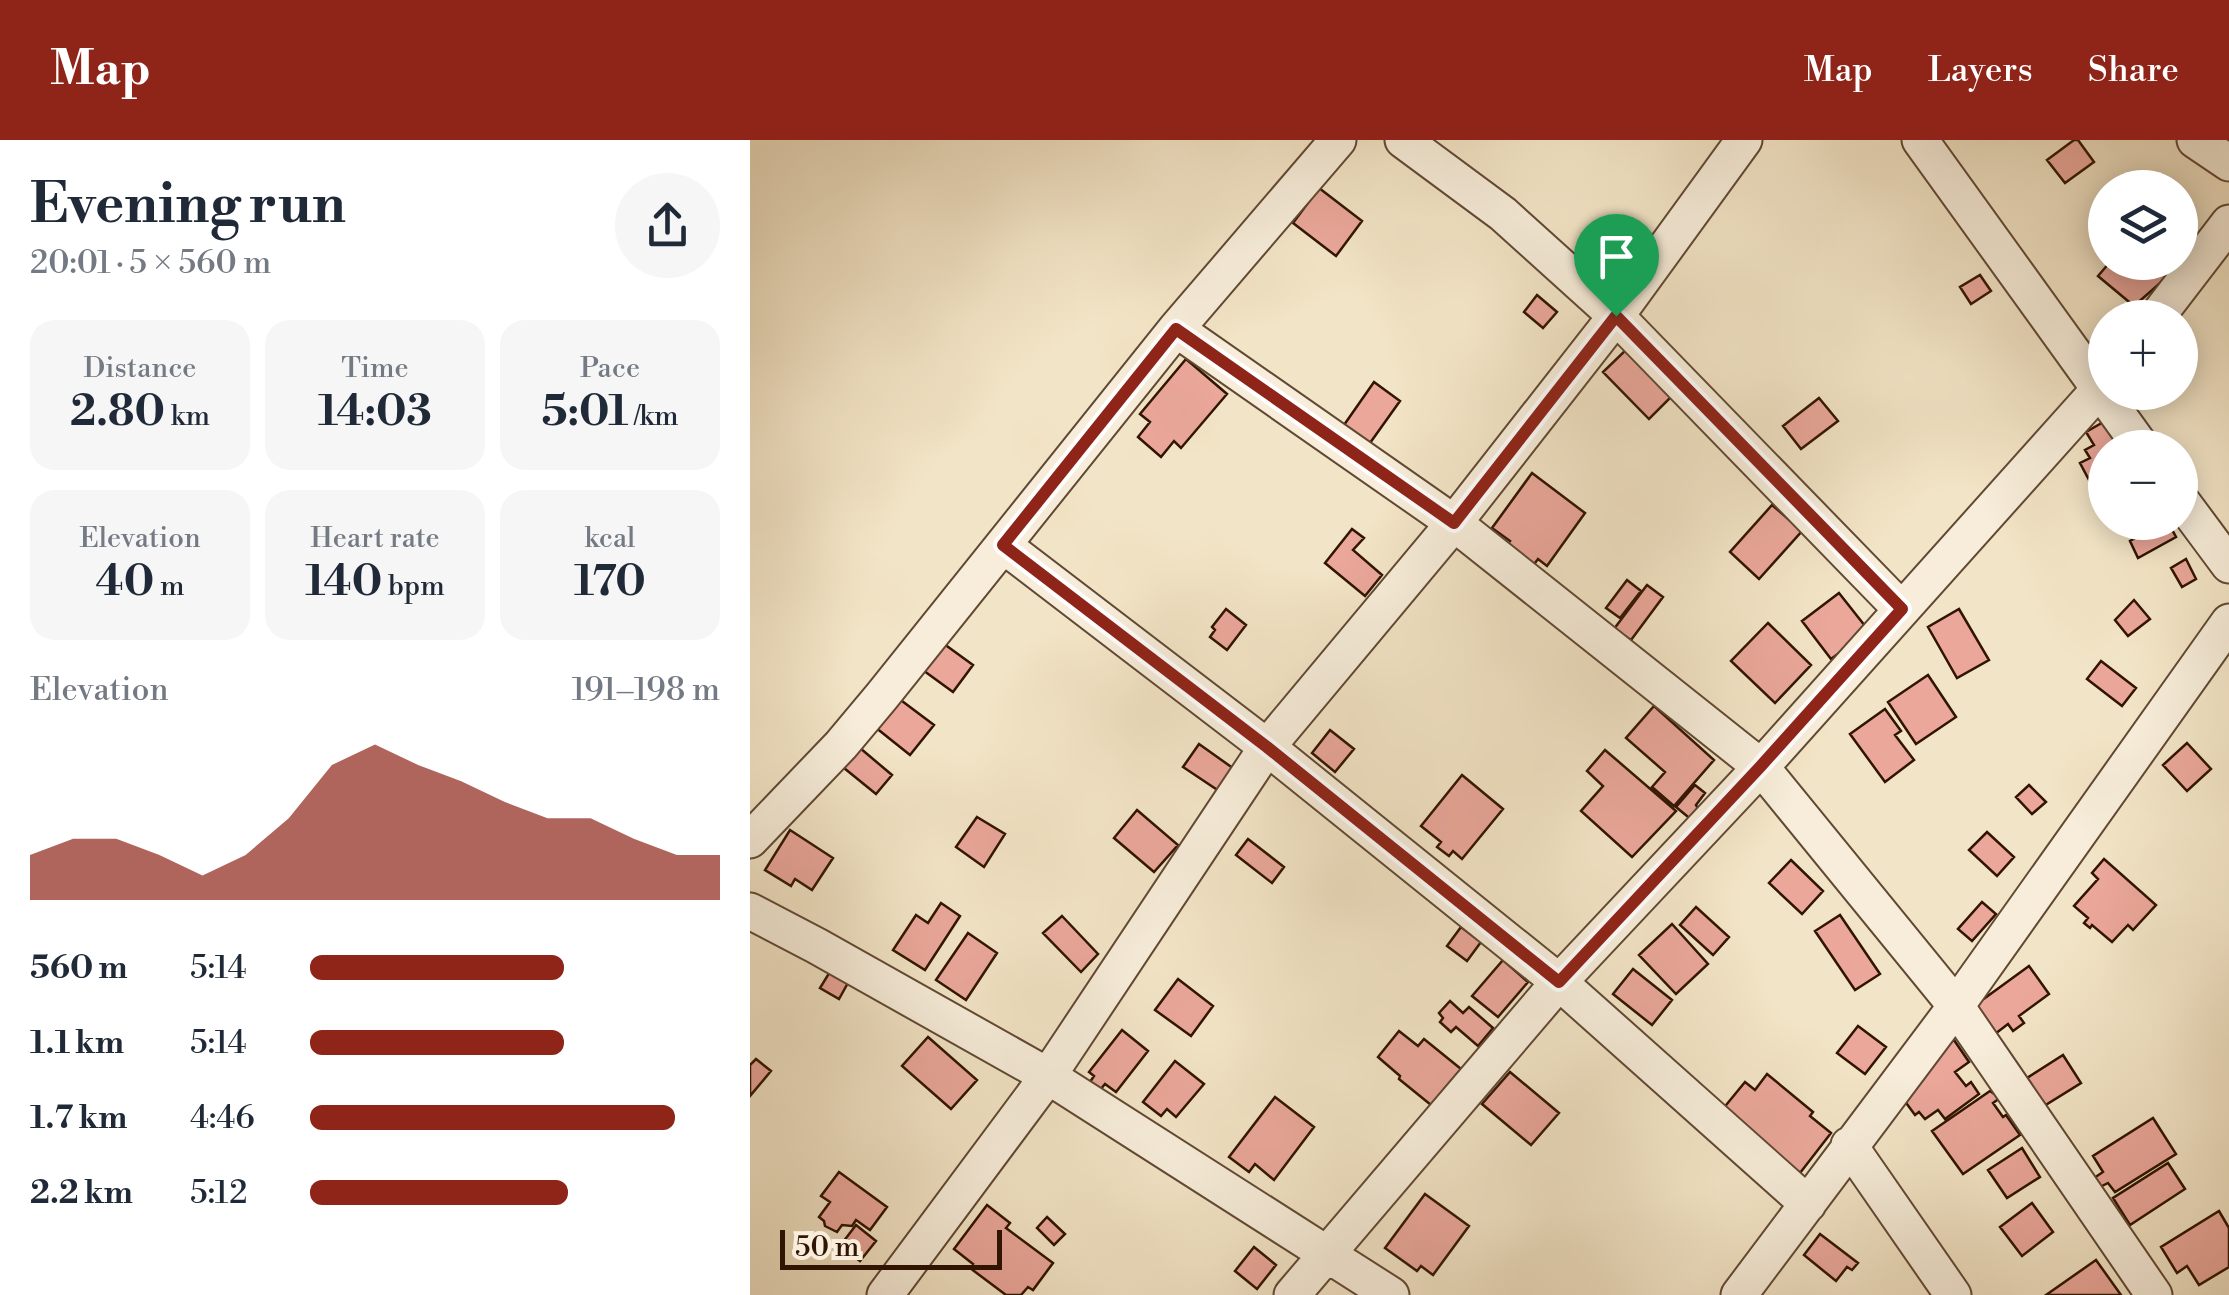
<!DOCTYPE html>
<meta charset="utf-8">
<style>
body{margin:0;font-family:"Libre Bodoni",serif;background:#f6f6f7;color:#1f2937;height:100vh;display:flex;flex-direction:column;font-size:38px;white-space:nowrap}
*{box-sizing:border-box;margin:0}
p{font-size:32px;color:#747a83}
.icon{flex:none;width:55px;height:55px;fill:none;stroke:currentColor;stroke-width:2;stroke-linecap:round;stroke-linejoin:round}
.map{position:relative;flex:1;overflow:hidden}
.side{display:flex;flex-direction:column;background:#fff;width:750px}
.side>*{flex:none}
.tools{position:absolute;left:1338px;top:30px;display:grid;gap:20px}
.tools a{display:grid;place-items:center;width:110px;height:110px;border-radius:50%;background:#fff;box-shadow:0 5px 25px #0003;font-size:50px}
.scale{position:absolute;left:30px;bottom:25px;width:222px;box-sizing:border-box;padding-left:10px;border:5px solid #311402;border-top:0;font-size:28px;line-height:35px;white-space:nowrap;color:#311402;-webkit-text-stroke:8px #f7edda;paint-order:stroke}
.pin{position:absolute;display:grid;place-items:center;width:85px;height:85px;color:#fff;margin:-102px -42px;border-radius:50% 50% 50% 0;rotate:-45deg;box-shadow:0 0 10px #0007}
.pin .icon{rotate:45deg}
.round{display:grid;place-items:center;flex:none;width:105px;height:105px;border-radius:52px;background:#f6f6f7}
.summary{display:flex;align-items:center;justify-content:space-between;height:170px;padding:0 30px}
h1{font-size:55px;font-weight:800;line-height:75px}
.metrics{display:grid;grid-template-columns:repeat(3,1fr);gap:15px;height:170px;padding:10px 30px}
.metrics div{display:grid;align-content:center;border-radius:25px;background:#f6f6f7;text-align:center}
.metrics b{font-size:42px;font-weight:800}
.metrics small{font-size:28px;font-weight:400}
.metrics p{font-size:28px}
.chart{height:280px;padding:20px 30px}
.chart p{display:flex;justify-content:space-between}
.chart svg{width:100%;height:180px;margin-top:10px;fill:#8f2418;opacity:.7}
ul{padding:0 30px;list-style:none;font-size:32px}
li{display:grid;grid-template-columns:160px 120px 1fr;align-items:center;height:75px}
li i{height:25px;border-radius:12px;background:#8f2418}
header{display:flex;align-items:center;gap:60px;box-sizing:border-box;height:140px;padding:0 50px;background:#8f2418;color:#fff}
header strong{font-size:48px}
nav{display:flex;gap:55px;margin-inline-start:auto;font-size:35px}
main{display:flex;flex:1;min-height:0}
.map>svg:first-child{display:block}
.building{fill:#eaa79a;stroke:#311402;stroke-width:2.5}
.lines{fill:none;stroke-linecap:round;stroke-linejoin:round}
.street-casing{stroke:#614833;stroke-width:39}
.street{stroke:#f7edda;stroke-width:35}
.route-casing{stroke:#fff;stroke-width:20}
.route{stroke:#8f2418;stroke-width:12}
</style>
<header>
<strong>Map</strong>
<nav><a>Map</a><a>Layers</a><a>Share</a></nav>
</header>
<main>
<section class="side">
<div class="summary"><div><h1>Evening run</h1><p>20:01 · 5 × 560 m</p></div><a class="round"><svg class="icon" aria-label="share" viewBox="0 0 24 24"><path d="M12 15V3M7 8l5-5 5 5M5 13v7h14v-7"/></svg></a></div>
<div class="metrics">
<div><p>Distance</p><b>2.80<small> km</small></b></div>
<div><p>Time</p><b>14:03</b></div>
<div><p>Pace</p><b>5:01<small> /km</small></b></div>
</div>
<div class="metrics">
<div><p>Elevation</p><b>40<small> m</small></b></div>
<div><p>Heart rate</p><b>140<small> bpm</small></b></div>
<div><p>kcal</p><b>170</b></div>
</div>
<div class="chart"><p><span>Elevation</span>191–198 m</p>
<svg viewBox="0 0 160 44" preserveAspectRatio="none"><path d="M0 44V33L10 29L20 29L30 33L40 38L50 33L60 24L70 11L80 6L90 11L100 15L110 20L120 24L130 24L140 29L150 33L160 33V44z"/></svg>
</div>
<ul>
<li><b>560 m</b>5:14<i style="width:62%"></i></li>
<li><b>1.1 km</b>5:14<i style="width:62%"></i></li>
<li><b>1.7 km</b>4:46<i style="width:89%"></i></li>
<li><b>2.2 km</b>5:12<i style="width:63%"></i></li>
</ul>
</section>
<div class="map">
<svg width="1479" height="1155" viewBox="0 0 1479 1155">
<rect width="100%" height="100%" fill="#f2e4c6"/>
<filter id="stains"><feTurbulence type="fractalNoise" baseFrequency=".002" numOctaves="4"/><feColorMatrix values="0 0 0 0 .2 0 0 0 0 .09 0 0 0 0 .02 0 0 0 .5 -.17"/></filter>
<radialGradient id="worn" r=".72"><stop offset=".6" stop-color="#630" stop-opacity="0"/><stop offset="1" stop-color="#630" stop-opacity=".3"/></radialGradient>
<path class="building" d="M1324,0H1328L1344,22L1315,43L1297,20Z
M569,48L612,81L586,116L543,83Z
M1360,122H1400L1417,137L1384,166L1348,136Z
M1230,135L1241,151L1221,164L1210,147Z
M787,155L807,172L793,188L774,172Z
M880,206L926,252L899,279L853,232Z
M436,219L477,254L431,308L424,301L411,317L388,297L400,282L390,274Z
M624,242L650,261L620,303L594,285Z
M1069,258L1088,281L1051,309L1033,286Z
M1357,280L1371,308H1355V339L1353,340L1349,333L1339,340L1330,323L1340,318L1335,310L1344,305L1336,292Z
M782,333L835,373L797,426L788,419L782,427L755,407L760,401L742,388Z
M1022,365L1052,391L1009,439L980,412Z
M1391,382H1418L1426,397L1388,418L1380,401L1387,397L1382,387Z
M602,389L614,398L603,410L632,435L615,456L575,423Z
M1436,419L1446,439L1432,447L1421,428Z
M877,440L891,451L870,478L856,468Z
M897,445L913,457L881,500L864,489Z
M1089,453L1119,491L1081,519L1052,481Z
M1384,460L1400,479L1378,496L1365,480Z
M476,469L496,485L477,510L460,497L465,490L462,487Z
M1209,469L1239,520L1207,538L1178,487Z
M1018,483L1061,525L1025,563L981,521Z
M190,501L223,525L203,552L170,528Z
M1351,521L1386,548L1372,566L1337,539Z
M1178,535L1206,577L1166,604L1138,562Z
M148,558L184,585L160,615L125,587Z
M904,566L964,620L924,666L902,647L915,632L876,598Z
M1135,569L1151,591L1145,595L1164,620L1135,642L1100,594Z
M580,590L604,609L585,632L562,613Z
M1437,603L1461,629L1437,651L1413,625Z
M449,604L487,631L472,653L433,627Z
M110,608L142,635L126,654L94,628Z
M855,610L926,671L882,717L831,671L853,646L837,631Z
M712,635L753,669L712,719L703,711L699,716L687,707L691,702L671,686Z
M945,645L955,653L946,665L950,672L943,681L926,667Z
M1279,645L1296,662L1282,674L1266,657Z
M387,670L428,705L404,732L364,698Z
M227,677L255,694L234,727L206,707Z
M40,690L83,718L62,750L45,739L41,746L15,730Z
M1237,692L1264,717L1247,736L1219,710Z
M498,699L534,727L522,743L486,715Z
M1354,719L1406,765L1383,790L1378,785L1362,802L1342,785L1340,788L1334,783L1338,778L1324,766L1348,739L1342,733Z
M1041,720L1073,751L1052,774L1019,743Z
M1232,762L1246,774L1222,801L1208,789Z
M191,763L210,776L175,830L143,810L166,775L178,783Z
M946,767L979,797L963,815L930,785Z
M1090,775L1130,834L1105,850L1065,791Z
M312,776L348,814L331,832L293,793Z
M922,784L958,824L926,854L889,815Z
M711,787L731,802L717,821L697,806Z
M218,793L247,813L216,860L186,840Z
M753,820L778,842L748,877L722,856Z
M1279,826L1299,854L1269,876L1274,883L1263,891L1258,884L1245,894L1224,866Z
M883,829L922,860L902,885L863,854Z
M81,830L99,841L89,859L70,848Z
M428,839L463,866L441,896L405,870Z
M700,861L713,873L719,867L743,888L728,906L706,887L701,892L690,882L693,878L689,873Z
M1108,886L1136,907L1115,934L1087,913Z
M372,890L398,911L366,952L355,944L350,950L340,942L344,936L339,932Z
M649,891L668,906L674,899L711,929L681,965L649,939L650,936L628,917Z
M178,897L227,940L201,969L152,926Z
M1204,900L1219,922L1205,932L1216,946L1221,942L1229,954L1195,979L1188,970L1175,979L1169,972L1165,975L1154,960L1163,929Z
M1313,915L1331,943L1294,966L1277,938Z
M6,919L21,931L0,956V925Z
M425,921L454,944L426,977L417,969L411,976L393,962Z
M760,932L809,973L781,1005L732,964Z
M1017,934L1063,972L1060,976L1081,993L1050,1033L972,970L995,942L1005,950Z
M1240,951L1250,958L1243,963L1253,977L1256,975L1270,995L1213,1034L1182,991Z
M525,957L564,987L524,1040L505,1024L499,1032L479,1017Z
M1403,978L1426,1014L1365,1052L1358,1043L1350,1047L1344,1038L1353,1032L1343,1016Z
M1272,1008L1290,1037L1257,1058L1238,1030Z
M1418,1023L1435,1049L1380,1085L1363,1058Z
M89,1032L137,1067L120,1090L106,1080L102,1086L92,1085L87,1092L75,1086L74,1081L69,1077L80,1062L71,1056Z
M675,1054L719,1086L683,1135L671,1126L667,1131L635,1108Z
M1282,1063L1303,1092L1272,1116L1250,1087Z
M237,1065L260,1083L256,1088L303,1123L283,1150L278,1147L271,1155H256L220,1128L223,1124L204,1109Z
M1469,1071L1479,1088V1127L1449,1145L1437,1126L1427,1133L1411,1107Z
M297,1077L315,1094L304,1105L287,1088Z
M106,1085L126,1101L110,1121L90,1106Z
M1070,1094L1108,1123L1102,1130L1097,1127L1086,1141L1054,1115Z
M504,1107L526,1125L507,1149L485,1131Z
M1346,1120L1371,1155H1296Z"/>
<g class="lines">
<g class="street-casing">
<path id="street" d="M653,0L753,74L866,176L1151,469
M1170,0L1392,308
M1445,0L1479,23
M1406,178L1479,83
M426,189L704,383L1011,627L1206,866L1404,1155
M1430,359L1479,425
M253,405L517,607L809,842L1058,1064
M0,700L91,605L132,556L426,189L588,0
M0,771L67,806L298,936L641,1155
M1099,1005L1203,1155
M135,1155L298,936L517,607L704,383L866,176L994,0
M542,1155L809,842L1011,627L1355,243
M989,1155L1206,866L1479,482"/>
</g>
<use href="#street" class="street"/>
</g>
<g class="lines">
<g class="route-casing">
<path id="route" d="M866,176L1152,469L1010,627L809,842L517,607L253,405L426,189L704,383Z"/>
</g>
<use href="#route" class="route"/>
</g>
<rect width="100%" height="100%" filter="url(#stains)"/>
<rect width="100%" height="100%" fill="url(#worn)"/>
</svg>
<div class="tools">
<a><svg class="icon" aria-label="layers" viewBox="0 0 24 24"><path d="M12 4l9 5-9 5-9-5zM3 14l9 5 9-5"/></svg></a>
<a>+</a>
<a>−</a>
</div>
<div class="scale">50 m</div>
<div class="pin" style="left:866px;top:176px;background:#1e9e55"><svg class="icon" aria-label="arrive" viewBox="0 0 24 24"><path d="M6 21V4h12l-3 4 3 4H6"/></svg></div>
</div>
</main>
